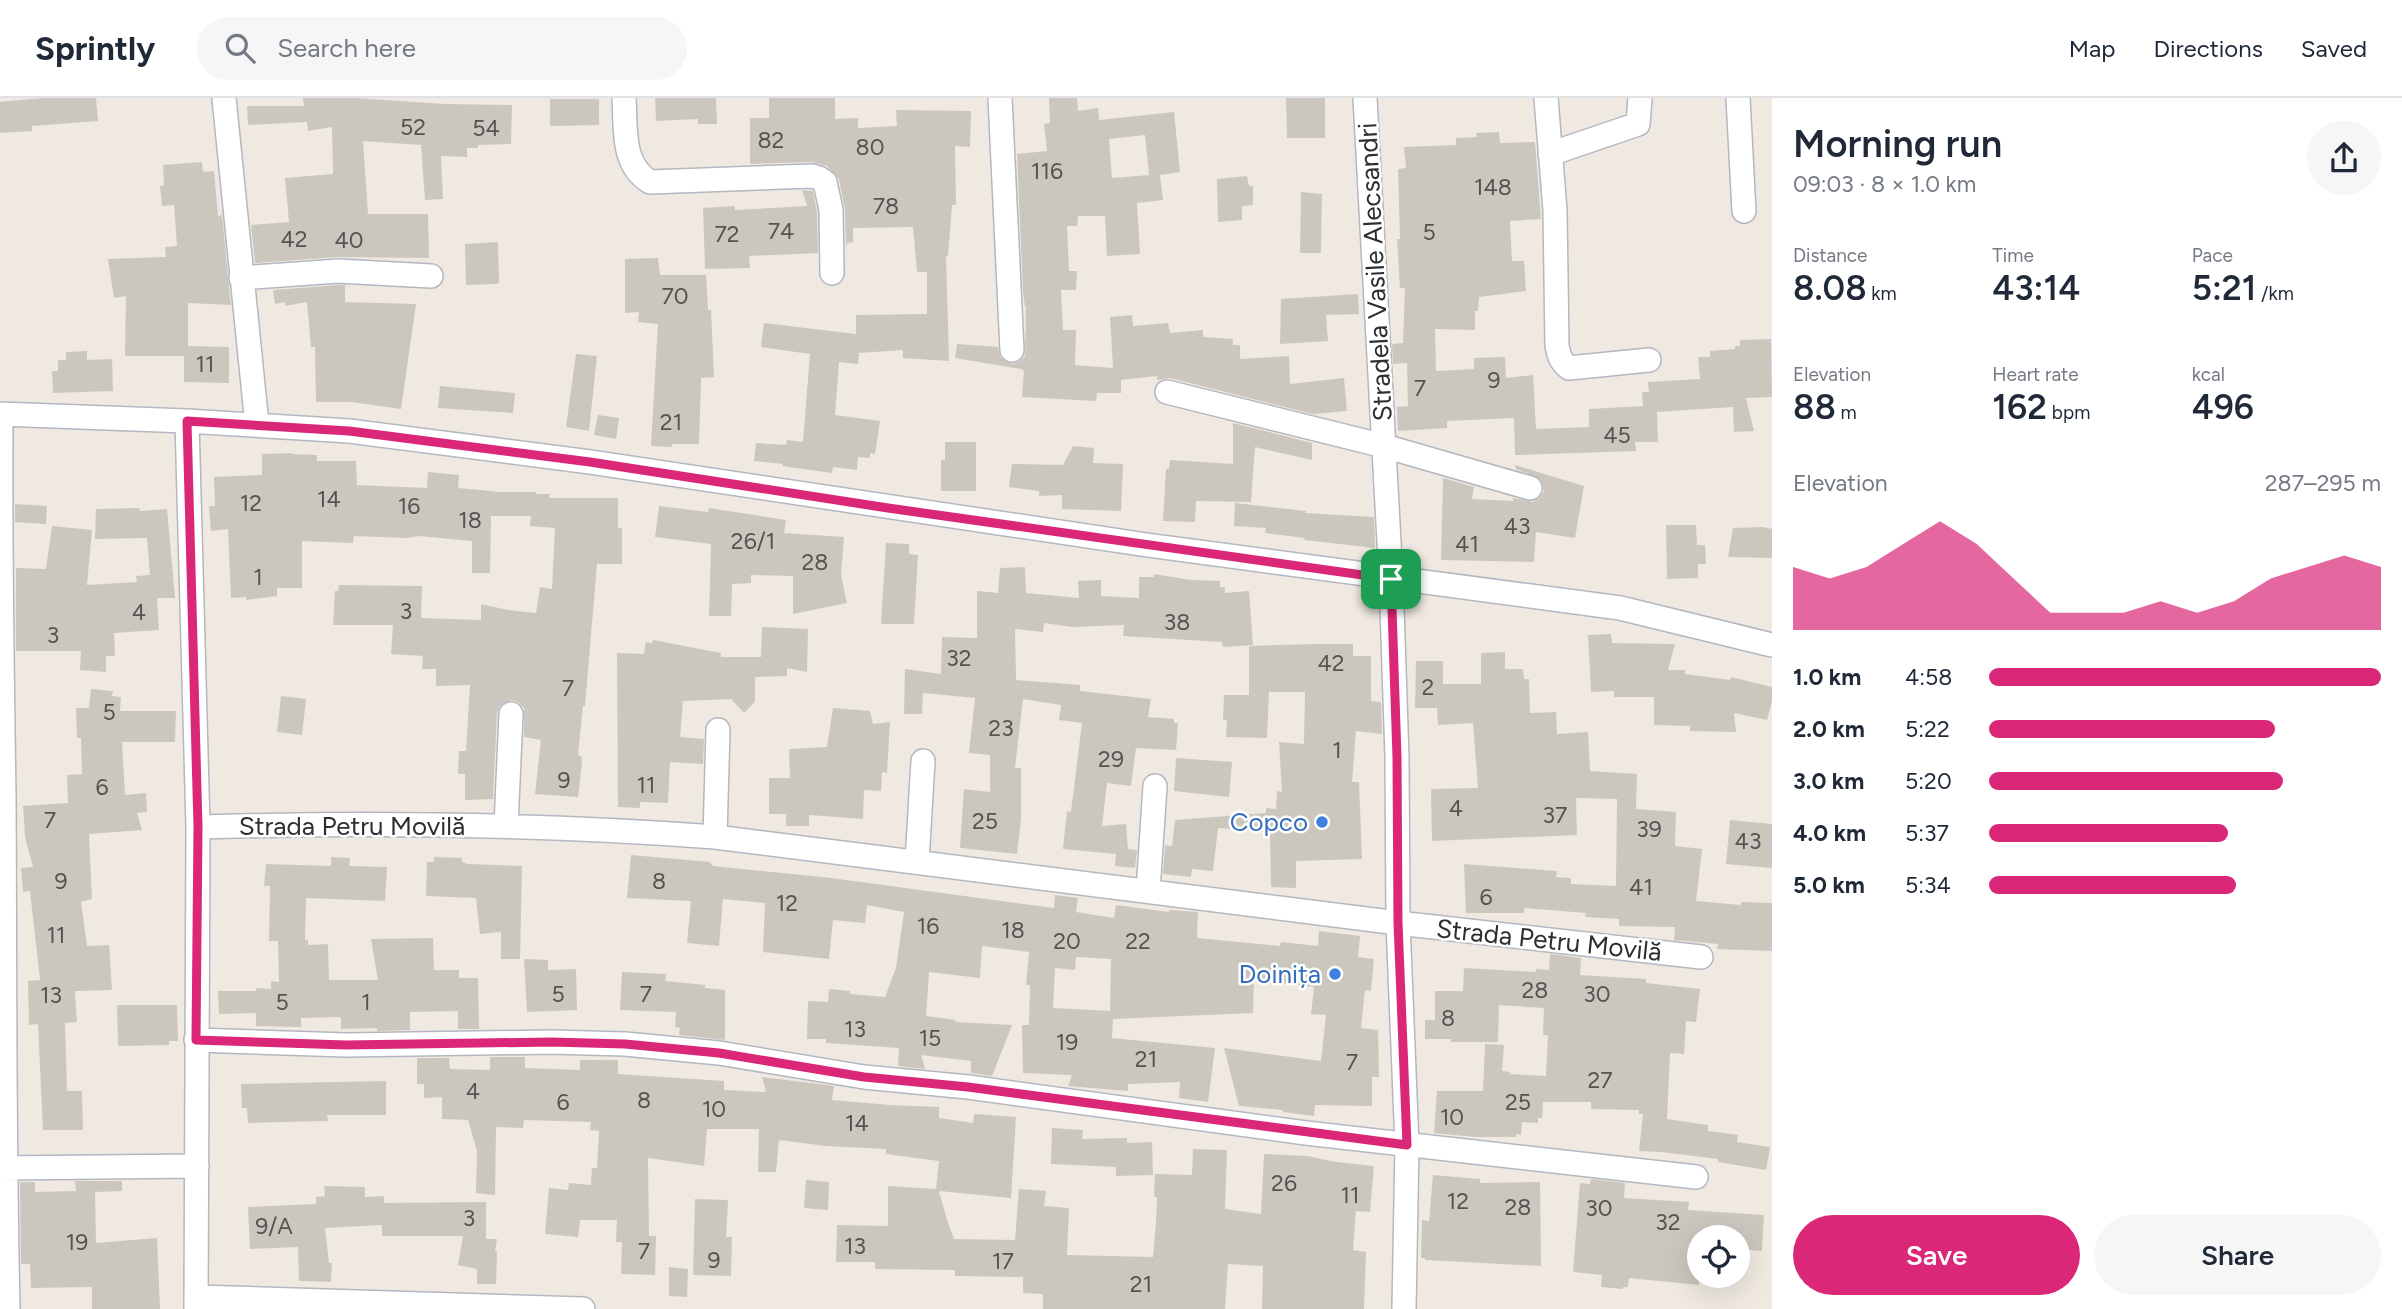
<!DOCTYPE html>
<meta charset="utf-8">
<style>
body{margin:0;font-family:Figtree,sans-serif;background:#f6f6f7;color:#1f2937;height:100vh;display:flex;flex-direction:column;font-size:26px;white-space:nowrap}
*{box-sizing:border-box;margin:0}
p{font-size:23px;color:#747a83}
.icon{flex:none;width:38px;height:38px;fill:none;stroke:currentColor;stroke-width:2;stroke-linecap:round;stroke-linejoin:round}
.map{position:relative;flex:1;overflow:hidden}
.drawer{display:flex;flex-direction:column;background:#fff;width:630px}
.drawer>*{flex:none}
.fabs{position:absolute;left:1687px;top:1127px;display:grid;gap:14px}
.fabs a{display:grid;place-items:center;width:63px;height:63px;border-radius:50%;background:#fff;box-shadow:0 7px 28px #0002;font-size:35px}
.pin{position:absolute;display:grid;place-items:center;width:60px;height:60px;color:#fff;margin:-30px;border-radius:14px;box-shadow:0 4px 10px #0006}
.round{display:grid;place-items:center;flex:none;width:74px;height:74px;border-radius:37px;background:#f6f6f7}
.head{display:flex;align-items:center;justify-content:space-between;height:119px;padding:0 21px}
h1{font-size:38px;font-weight:600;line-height:52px}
.figures{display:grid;grid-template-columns:repeat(3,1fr);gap:10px;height:119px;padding:7px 21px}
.figures div{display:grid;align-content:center}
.figures b{font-size:35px;font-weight:600}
.figures small{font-size:19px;font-weight:400}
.figures p{font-size:19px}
.chart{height:196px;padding:14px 21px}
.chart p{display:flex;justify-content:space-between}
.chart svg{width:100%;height:126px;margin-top:7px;fill:#db2777;opacity:.7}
.primary-button{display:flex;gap:14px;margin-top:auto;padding:14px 21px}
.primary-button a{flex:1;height:80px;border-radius:42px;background:#db2777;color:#fff;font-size:28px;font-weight:600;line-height:80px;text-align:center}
.primary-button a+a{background:#f6f6f7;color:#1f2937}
ul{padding:0 21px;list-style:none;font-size:23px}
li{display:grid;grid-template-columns:112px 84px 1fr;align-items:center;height:52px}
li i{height:18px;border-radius:9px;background:#db2777}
header{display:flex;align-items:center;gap:42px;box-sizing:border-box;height:98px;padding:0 35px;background:#fff;border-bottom:2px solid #e0e1e3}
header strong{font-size:33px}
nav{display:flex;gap:38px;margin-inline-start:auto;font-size:24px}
.search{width:490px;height:63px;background:#f6f6f7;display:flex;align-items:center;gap:18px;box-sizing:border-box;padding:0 24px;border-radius:38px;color:#747a83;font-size:26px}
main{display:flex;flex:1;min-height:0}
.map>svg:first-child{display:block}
.building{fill:#cbc7bf;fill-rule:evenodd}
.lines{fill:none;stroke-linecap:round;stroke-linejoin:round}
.street-casing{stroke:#b4b7c1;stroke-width:26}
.street{stroke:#fff;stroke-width:23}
.route-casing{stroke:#fff;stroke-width:14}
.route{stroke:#db2777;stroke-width:9}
.shop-dot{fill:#3f7fe0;stroke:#fff;stroke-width:2.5}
.labels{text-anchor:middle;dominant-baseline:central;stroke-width:5;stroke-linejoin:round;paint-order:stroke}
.number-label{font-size:23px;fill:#555452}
.street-label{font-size:26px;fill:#2e2e2e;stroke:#fff}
.shop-label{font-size:26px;fill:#366cbe;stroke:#fff;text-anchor:end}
</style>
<header>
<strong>Sprintly</strong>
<div class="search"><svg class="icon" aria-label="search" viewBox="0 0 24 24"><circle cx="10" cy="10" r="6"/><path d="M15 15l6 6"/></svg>Search here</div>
<nav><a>Map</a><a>Directions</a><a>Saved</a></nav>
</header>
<main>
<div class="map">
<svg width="1772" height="1211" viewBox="0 0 1772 1211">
<rect width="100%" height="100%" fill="#efe9e1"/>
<path class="building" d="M43,0H96L98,23L32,28V33L0,35V4Z
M303,0H355L445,6L512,7L511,46L478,47V50H467V59L441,58L443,101L425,102L421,47L363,43L368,116H428L429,160L337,159L255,165L251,127L289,124L285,80L333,76L332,29L308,33L307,24L248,27L247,8H304Z
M655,0H716L717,26H698V21L656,23Z
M769,0H835V21L858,20V30L897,28L896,12L971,13L970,49L955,48L956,107H952L948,158H946L949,263L903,260V252L859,255L858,266L839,264L835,317L880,323L875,356L870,355V360L858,359L857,372L833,369L832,375L782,368L783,366L754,363L756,345L786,347L787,342L803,344L810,256L761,249L764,225L856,236V217L927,216V174H917L913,129L853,130V144L847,145L846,153L845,112L839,81L827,68L811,64L750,66V20H769Z
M1049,0H1077L1078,13L1098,10L1099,22L1174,14L1180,74L1160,77L1163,102L1137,105L1140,156L1107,158L1105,118H1078L1077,128H1067L1069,173H1077L1076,192H1061L1063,232H1076L1075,267L1113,270L1110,219L1132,217L1133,228L1168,225L1170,235L1203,232V239L1233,241V247H1240V261L1289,258L1290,286L1344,280L1347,313L1313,316L1170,280L1157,282V278L1121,282V295H1097L1096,303L1022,299L1024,273L1021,271L955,260L957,246L998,249L1001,260L1012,266L1019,264L1025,258L1026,209H1025L1023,194L1017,56L1047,53L1044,26L1050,25ZM1145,37L1149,77L1112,80L1109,41Z
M1286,0H1325V40H1287Z
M550,1H599V27L550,28Z
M1499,34L1500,45L1535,44L1541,121L1510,123L1512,163H1524L1526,193L1479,199L1478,213H1475V232L1435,231L1436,273L1474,271V260L1505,259L1506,280L1533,277L1536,331L1589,329V311L1643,308L1642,294H1649L1648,284L1700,281L1698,259H1710V253L1735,251V248H1740V242L1771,241L1772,299L1746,300L1754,333L1734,334L1733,309L1657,314L1658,344H1635L1636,353L1515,357L1514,320L1447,323V330L1398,333L1397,309L1408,308L1407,265L1393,266L1392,246L1403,245L1405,190H1400L1397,141H1400L1398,71L1406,70L1404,49L1456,47V40L1477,39L1476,35Z
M202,64L203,74L214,73L218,118L222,117L231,207L188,205V248L229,249V285L184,284V258H125L126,198L114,200L108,161L166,159L165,149L177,148L174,107L162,108L160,88L164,87L163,67Z
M1247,78L1249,88H1253V107L1242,108V122L1218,124L1217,81Z
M802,92L813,93L817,114L818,155L749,158L750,170L705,171L703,110L735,108V112L807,108Z
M1301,94L1322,96L1321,155H1300Z
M498,144L499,184L497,186L466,187L465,146Z
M658,160L660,177H706L708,212H711L714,279L701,280L699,346H672V349L651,348L658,226L638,224L639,214L625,215V161Z
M338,187H345V204L416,206L401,311L352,304H316L315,249H311L307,204L285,208V204L275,206L273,192Z
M1358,196L1359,216L1326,217L1328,243L1280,246L1281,201Z
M87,253V262L112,261L113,293L53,295L52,273H58V262H66V254Z
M576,256L597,258L589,333L566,329Z
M440,288L515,295L513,315L438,310Z
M598,317L619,320L616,341L594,337Z
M1233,325L1312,345V362L1255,349L1251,404L1196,403L1195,424L1163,423L1166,371H1169L1170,362L1233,366Z
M945,344H976V393H941V362H945Z
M1073,348L1094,350L1093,365L1123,366L1121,413L1062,411V397L1039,398V393L1009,389L1012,366L1063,367Z
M292,355V356L317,357V363H356L357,387L427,390L428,374L459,377L458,390L501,394H536V396H550L549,400H618V430H622V466H597L585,608H583L578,657L581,658L582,664L578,699L535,696L541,642L524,639V610L518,604L511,602L500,608L497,615L493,701L465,702V676H458L459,653H466L470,587L436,588V571H422L423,558L391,556L393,527H333L335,493H338L339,487L422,488L421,520L481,522V506L508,512L536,515L540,489L552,491L555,430L530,428L531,418H491L490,475H472V443L418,438L407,440L354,438L353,445L302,443V490H277V498L246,502V499L231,500L228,431L211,433L209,408H215L214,379L262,377V356Z
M1515,367L1584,388L1575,440L1536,434L1534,464L1441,462L1443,380L1474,389L1472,401L1513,403V400L1533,404L1539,400L1544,393L1540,381L1516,371Z
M1235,405L1306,413L1305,415L1374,419L1375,450L1304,442L1305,440L1265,435L1266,430L1234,428Z
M15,406L47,408L46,426L15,424Z
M659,408L708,414L709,410L786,422L784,435L844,439L841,477L847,505L793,516V478L751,477V485L732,486L731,518H709L711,446L655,439Z
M139,410L140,413L167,411L175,500H157L159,532L114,535L115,558H106V574L80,572L81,553H16V470L46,471L52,428L92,432L87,487L137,484L136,478L150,477L147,440L95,441L96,411Z
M1666,427H1696L1697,447H1705L1706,466H1698V480L1667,481Z
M1763,429L1772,431V460L1728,459L1733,430Z
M886,445L909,446V456L918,457L914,526H881Z
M1025,469L1026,495L1079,500L1078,483L1101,482V498L1139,500V479H1154V476L1191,482L1220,483V489H1225V495L1249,493L1253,547L1223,549L1222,544L1123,538L1124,527L1073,529L1044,525L1043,534L1015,531L1016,582L1080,587V593L1151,601L1148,619L1174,621V625H1178L1176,652L1136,650L1131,688L1107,685L1102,728L1126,726L1128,751L1137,752L1135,770L1115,768L1116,756L1063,751L1067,713L1071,714L1082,625L1059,622L1061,607L1023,601L1015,670H1021V721L1017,756L960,750L964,691L990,694V657L969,655L975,600L923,595L922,616H904L905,571L941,576L942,539L977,540V493L998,495L1000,470Z
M762,529L808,531L807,574L787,570V578L755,579V604L744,615L731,601L683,603L680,639L704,641L703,666L670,664L668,705L640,704V710L618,709L617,555L644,556L646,544L652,545L653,542L721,555V559H761Z
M1611,536L1612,545L1675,546L1668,572H1685V576L1730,582L1731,579L1772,589V603L1767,622L1734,615L1736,634L1690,633V628L1654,627V599H1614V593L1591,594L1588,537Z
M1316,546H1353V558H1371V603L1381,604L1382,636L1356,633L1352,684H1359L1362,761L1296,763V790L1271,789L1270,734L1218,730L1213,773L1192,771L1191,779L1163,776L1165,747L1172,748L1175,722L1266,715V710L1276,711L1277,693L1282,694L1279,644L1304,646L1305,594H1269L1267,640L1226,639L1227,622H1223L1224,597H1249V548Z
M1505,554V571H1523L1524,581H1529L1530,615L1556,614L1557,636L1588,634L1590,673L1637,676L1636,711L1676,714L1675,748L1702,751L1696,803L1741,807V804L1772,805V853L1717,851L1718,846L1674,842L1675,829L1619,828V821L1585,819L1586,815L1524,810V815H1466L1464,766L1557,773L1556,779L1571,780V786L1616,788L1617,701L1576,700L1577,737L1432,743L1431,691L1478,690L1473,625L1438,627L1437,610H1415L1416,563H1443V586H1481V555Z
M91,591L113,593L112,598L121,599L120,613H176L175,644H122L125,697L146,695L147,714L137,715L142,732L89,736L92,801L81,804L87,848L109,847L112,892L75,893L77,924L65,925L67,993H82L83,1032H43L38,926L29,927L28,883L40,882L30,793L23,794L21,770L33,769L25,739L23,708L68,705L67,677L82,676L81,640H77L76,610H89Z
M281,598L306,601L302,637L277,634Z
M833,610L870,613L873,626L890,624L887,675L882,674L881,693L864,692L863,721L809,717V728H786V716H769V680H790L789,651L827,649Z
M1176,660L1232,664L1229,699L1174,693Z
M1730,722L1772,726V770L1726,766Z
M631,757L710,764L713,768L831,780L1054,810L1055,797L1078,800L1076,814L1114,820L1116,807L1169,814L1170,812L1198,814L1197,840L1280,848L1281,844L1318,848L1319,833L1360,838L1358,859L1374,861L1371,893L1365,892L1361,930L1378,932L1379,979H1372V1008L1315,1007L1314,1018L1283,1014V1012L1239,1008L1224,950L1321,963L1326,917L1311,916L1314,889L1254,882L1253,915L1113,921L1112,940L1215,950L1208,1004L1179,1000L1180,984L1128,986V993L1068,988L1072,977L1023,975L1022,927H1029L1030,887H1026L1029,854L982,848L980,880L929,874L926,918L956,922L955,924L1012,927L992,978L971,975V963L921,957L925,971L898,968L899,950L826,945V941H807L808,903L828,904L829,891L850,893V896L885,899L896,870L904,814L867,807L865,825L833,822L829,861L763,854L765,805L723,801L719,848L687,845L691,803L627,800ZM1076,859L1111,861L1110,913L1053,910L1055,870L1075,872Z
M331,759L350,760L349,768L387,769L385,803L306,800L305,842H308V847L328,846L329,882H378L371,841L433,840L434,872H459V880H478L479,931H458V913L410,914V932L377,933V930L341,931V920L338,919L301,920V929L256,928V915L219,916L218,893H256V890L271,891V883L279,884L278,843H269L270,788H264L266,766L331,768Z
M434,759L462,760V764L468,766L522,768L520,861H501V834L480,836L476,800L426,798L427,764H434Z
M1550,856L1581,860L1580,877L1646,881V885L1700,891L1696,924L1686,923L1684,956L1670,955L1667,1021L1708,1027V1033L1738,1037L1737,1044L1770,1049L1766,1072L1718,1064V1061L1661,1054L1639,1053L1643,1016H1639V1012L1591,1011V1004H1543L1542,1020H1538V1025L1522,1024L1521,1037L1516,1036V1039H1475L1434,1035L1437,993H1483L1485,946L1504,947L1502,973L1510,974V976L1546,978L1548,937H1543L1544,910L1499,907L1498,944H1451V941H1425V922H1435V893H1463L1464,870L1536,874V871L1549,872Z
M524,861L548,862V872L576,871L577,912L527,914Z
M622,874L666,876L665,883L705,887V890L725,892V942L679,937L680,930L675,929L676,914L620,912Z
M117,907H177L178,943H169V947L118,948Z
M490,959H525V970L580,972V962H618V976L724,983V992L766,994L762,979L834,988L832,1002L890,1007L939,1009V1020L973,1025L974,1016L1016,1019L1011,1100L939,1093L947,1122L954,1141L1015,1142L1019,1091L1046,1093L1044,1108L1069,1110L1067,1157L1153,1159L1156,1125L1157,1099H1154L1155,1076L1192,1077L1193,1051L1227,1052L1225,1111L1261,1116L1264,1056L1307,1058L1336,1064L1374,1068L1370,1114L1356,1113L1353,1152L1366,1154L1364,1211H1262L1263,1168L1228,1166L1225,1211H1043V1196L1023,1195V1179L955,1178V1172L875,1171V1164H836L837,1127L888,1128V1088L936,1091L939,1063L886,1056V1051L826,1048L779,1042L776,1074H758L759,1031H707L704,1068L648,1060L649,1138H656L655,1177L621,1176L622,1144H616L617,1122H580L578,1139L545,1136L549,1090L568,1092L569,1085L591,1087L592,1070H597L599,1033L590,1032L591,1024L524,1022L523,1030L496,1029L495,1097L476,1095L477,1053L468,1022L442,1021V999L424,1000V986H417V960H449L450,971L490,972Z
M386,983V1017H327L328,1023L248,1025L247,1010H242L241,986Z
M1052,1030L1083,1032L1082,1041L1127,1040V1045L1152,1044L1153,1077L1116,1078V1069L1051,1066Z
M1433,1077L1480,1081V1085L1540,1084L1541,1168L1425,1162V1160H1421L1422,1122L1429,1123Z
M1591,1081L1625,1085L1624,1100L1689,1104L1688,1112L1764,1117L1762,1153L1738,1151V1139H1699V1187L1629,1180L1628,1189H1623V1191L1601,1189L1602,1177L1573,1174L1580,1085L1590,1086Z
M806,1082L829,1084L828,1112L804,1110Z
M75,1083H122V1093L95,1094L96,1145L157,1140L160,1211H92V1189L31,1190L30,1166H21L20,1084H35V1094L76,1093Z
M324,1088L365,1089V1099L384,1098V1105L486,1104V1141H497L495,1153H497L496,1186H477V1171L458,1167L463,1138H382V1127L325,1130L329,1165H332L331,1184L299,1183L298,1149L250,1151L248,1109L316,1106V1099L325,1098Z
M695,1101L728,1102L726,1139H732L731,1178L693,1177Z
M669,1169L688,1171L687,1199L669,1198Z"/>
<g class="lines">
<g class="street-casing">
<path id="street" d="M224,0L257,327
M624,0C626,31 621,66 650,84L812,78L819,80L825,84L831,112L832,175
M1000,0L1012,252
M1365,0L1391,481L1397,659L1398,825L1407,1047L1404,1211
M1546,0L1555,112L1557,248C1559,258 1561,264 1569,270L1649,262
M1738,0L1744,113
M1550,56L1638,26L1640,0
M241,180L338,173L431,178
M1167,294L1384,348L1530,390
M0,316L187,323L349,333L590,364L1147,447L1620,510L1772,547
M1,316C0,443 2,570 4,697C5,869 4,1040 8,1211
M187,323L198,729L196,1211
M506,728L511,616
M198,729C371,724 543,726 715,739L1398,825L1701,859
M715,739L718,632
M917,764L923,663
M1148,793L1155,688
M196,942L346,947L551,944L625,946L719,955L864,979L968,989L1306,1035L1696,1079
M0,1070L197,1068
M196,1199L583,1211"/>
</g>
<use href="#street" class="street"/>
</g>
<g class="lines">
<g class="route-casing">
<path id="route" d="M187,323L349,333L590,364L888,410L1391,481L1397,659L1398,825L1407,1047L968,989L864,979L719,955L625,946L551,944L346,947L196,942L198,729Z"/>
</g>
<use href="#route" class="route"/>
</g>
<g class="shop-dot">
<circle cx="1322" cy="724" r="7"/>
<circle cx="1335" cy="876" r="7"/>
</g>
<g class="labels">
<g class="number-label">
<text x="413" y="29">52</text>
<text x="486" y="30">54</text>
<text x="771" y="42">82</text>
<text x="870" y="49">80</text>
<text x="1047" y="73">116</text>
<text x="1493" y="89">148</text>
<text x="886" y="108">78</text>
<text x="781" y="133">74</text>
<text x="1429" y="134">5</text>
<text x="727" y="136">72</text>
<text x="294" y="141">42</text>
<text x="349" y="142">40</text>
<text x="675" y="198">70</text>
<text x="205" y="266">11</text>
<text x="1494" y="282">9</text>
<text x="1420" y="290">7</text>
<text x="671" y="324">21</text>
<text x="1617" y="337">45</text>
<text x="329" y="401">14</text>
<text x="251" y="405">12</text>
<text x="409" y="408">16</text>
<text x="470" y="422">18</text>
<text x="1517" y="428">43</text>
<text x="753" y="443">26/1</text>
<text x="1467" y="446">41</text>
<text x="815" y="464">28</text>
<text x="258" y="479">1</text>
<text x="406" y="513">3</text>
<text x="139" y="514">4</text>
<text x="1177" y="524">38</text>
<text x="53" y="537">3</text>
<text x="959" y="560">32</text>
<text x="1331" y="565">42</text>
<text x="1428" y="589">2</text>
<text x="568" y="590">7</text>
<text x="109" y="614">5</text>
<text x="1001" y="630">23</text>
<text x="1337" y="652">1</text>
<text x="1111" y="661">29</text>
<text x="564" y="682">9</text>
<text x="646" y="687">11</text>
<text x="102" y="689">6</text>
<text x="1456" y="710">4</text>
<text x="1555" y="717">37</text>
<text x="50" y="722">7</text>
<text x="985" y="723">25</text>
<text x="1649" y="731">39</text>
<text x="1748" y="743">43</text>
<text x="61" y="783">9</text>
<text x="659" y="783">8</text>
<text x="1641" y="789">41</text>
<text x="1486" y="799">6</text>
<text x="787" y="805">12</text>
<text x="928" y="828">16</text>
<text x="1013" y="832">18</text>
<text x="56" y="837">11</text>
<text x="1067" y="843">20</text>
<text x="1138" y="843">22</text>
<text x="1535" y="892">28</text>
<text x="558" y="896">5</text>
<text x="646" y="896">7</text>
<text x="1597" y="896">30</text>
<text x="51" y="897">13</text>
<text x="282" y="904">5</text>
<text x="366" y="904">1</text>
<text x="1448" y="920">8</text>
<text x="855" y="931">13</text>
<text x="930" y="940">15</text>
<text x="1067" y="944">19</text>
<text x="1146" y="961">21</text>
<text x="1352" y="964">7</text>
<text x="1600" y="982">27</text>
<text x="473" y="993">4</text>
<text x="644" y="1002">8</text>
<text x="563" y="1004">6</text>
<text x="1518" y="1004">25</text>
<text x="714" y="1011">10</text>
<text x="1452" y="1019">10</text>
<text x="857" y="1025">14</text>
<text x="1284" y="1085">26</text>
<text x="1350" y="1097">11</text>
<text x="1458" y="1103">12</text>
<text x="1518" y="1109">28</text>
<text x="1599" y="1110">30</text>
<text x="469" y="1120">3</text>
<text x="1668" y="1124">32</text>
<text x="274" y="1128">9/A</text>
<text x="77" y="1144">19</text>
<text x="855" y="1148">13</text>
<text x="644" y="1153">7</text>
<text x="714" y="1162">9</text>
<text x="1003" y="1163">17</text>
<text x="1141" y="1186">21</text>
</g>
<g class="street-label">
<text transform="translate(1375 174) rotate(-93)">Stradela Vasile Alecsandri</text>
<text x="352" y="728">Strada Petru Movilă</text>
<text transform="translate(1549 842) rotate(6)">Strada Petru Movilă</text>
</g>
<g class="shop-label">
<text x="1308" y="724">Copco</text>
<text x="1321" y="876">Doinița</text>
</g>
</g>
</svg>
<div class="fabs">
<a><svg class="icon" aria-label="locate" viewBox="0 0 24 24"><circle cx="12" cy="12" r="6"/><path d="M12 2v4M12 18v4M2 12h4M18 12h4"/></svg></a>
</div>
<div class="pin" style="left:1391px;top:481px;background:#1e9e55"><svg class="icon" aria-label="arrive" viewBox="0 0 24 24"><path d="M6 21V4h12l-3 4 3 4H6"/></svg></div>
</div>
<section class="drawer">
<div class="head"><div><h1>Morning run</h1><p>09:03 · 8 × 1.0 km</p></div><a class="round"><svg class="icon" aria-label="share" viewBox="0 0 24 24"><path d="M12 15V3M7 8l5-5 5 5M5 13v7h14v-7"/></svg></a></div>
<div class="figures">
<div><p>Distance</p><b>8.08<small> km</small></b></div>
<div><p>Time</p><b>43:14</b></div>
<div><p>Pace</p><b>5:21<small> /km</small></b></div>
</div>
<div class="figures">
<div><p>Elevation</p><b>88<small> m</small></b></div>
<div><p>Heart rate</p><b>162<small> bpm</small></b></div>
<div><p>kcal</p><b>496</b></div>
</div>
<div class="chart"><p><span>Elevation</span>287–295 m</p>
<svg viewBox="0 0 160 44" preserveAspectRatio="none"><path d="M0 44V22L10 26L20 22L30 14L40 6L50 14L60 26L70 38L80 38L90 38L100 34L110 38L120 34L130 26L140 22L150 18L160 22V44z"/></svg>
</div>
<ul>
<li><b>1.0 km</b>4:58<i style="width:100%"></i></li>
<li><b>2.0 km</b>5:22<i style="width:73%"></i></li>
<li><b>3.0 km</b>5:20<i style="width:75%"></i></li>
<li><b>4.0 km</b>5:37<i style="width:61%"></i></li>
<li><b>5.0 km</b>5:34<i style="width:63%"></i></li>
</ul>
<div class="primary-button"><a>Save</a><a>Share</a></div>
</section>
</main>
